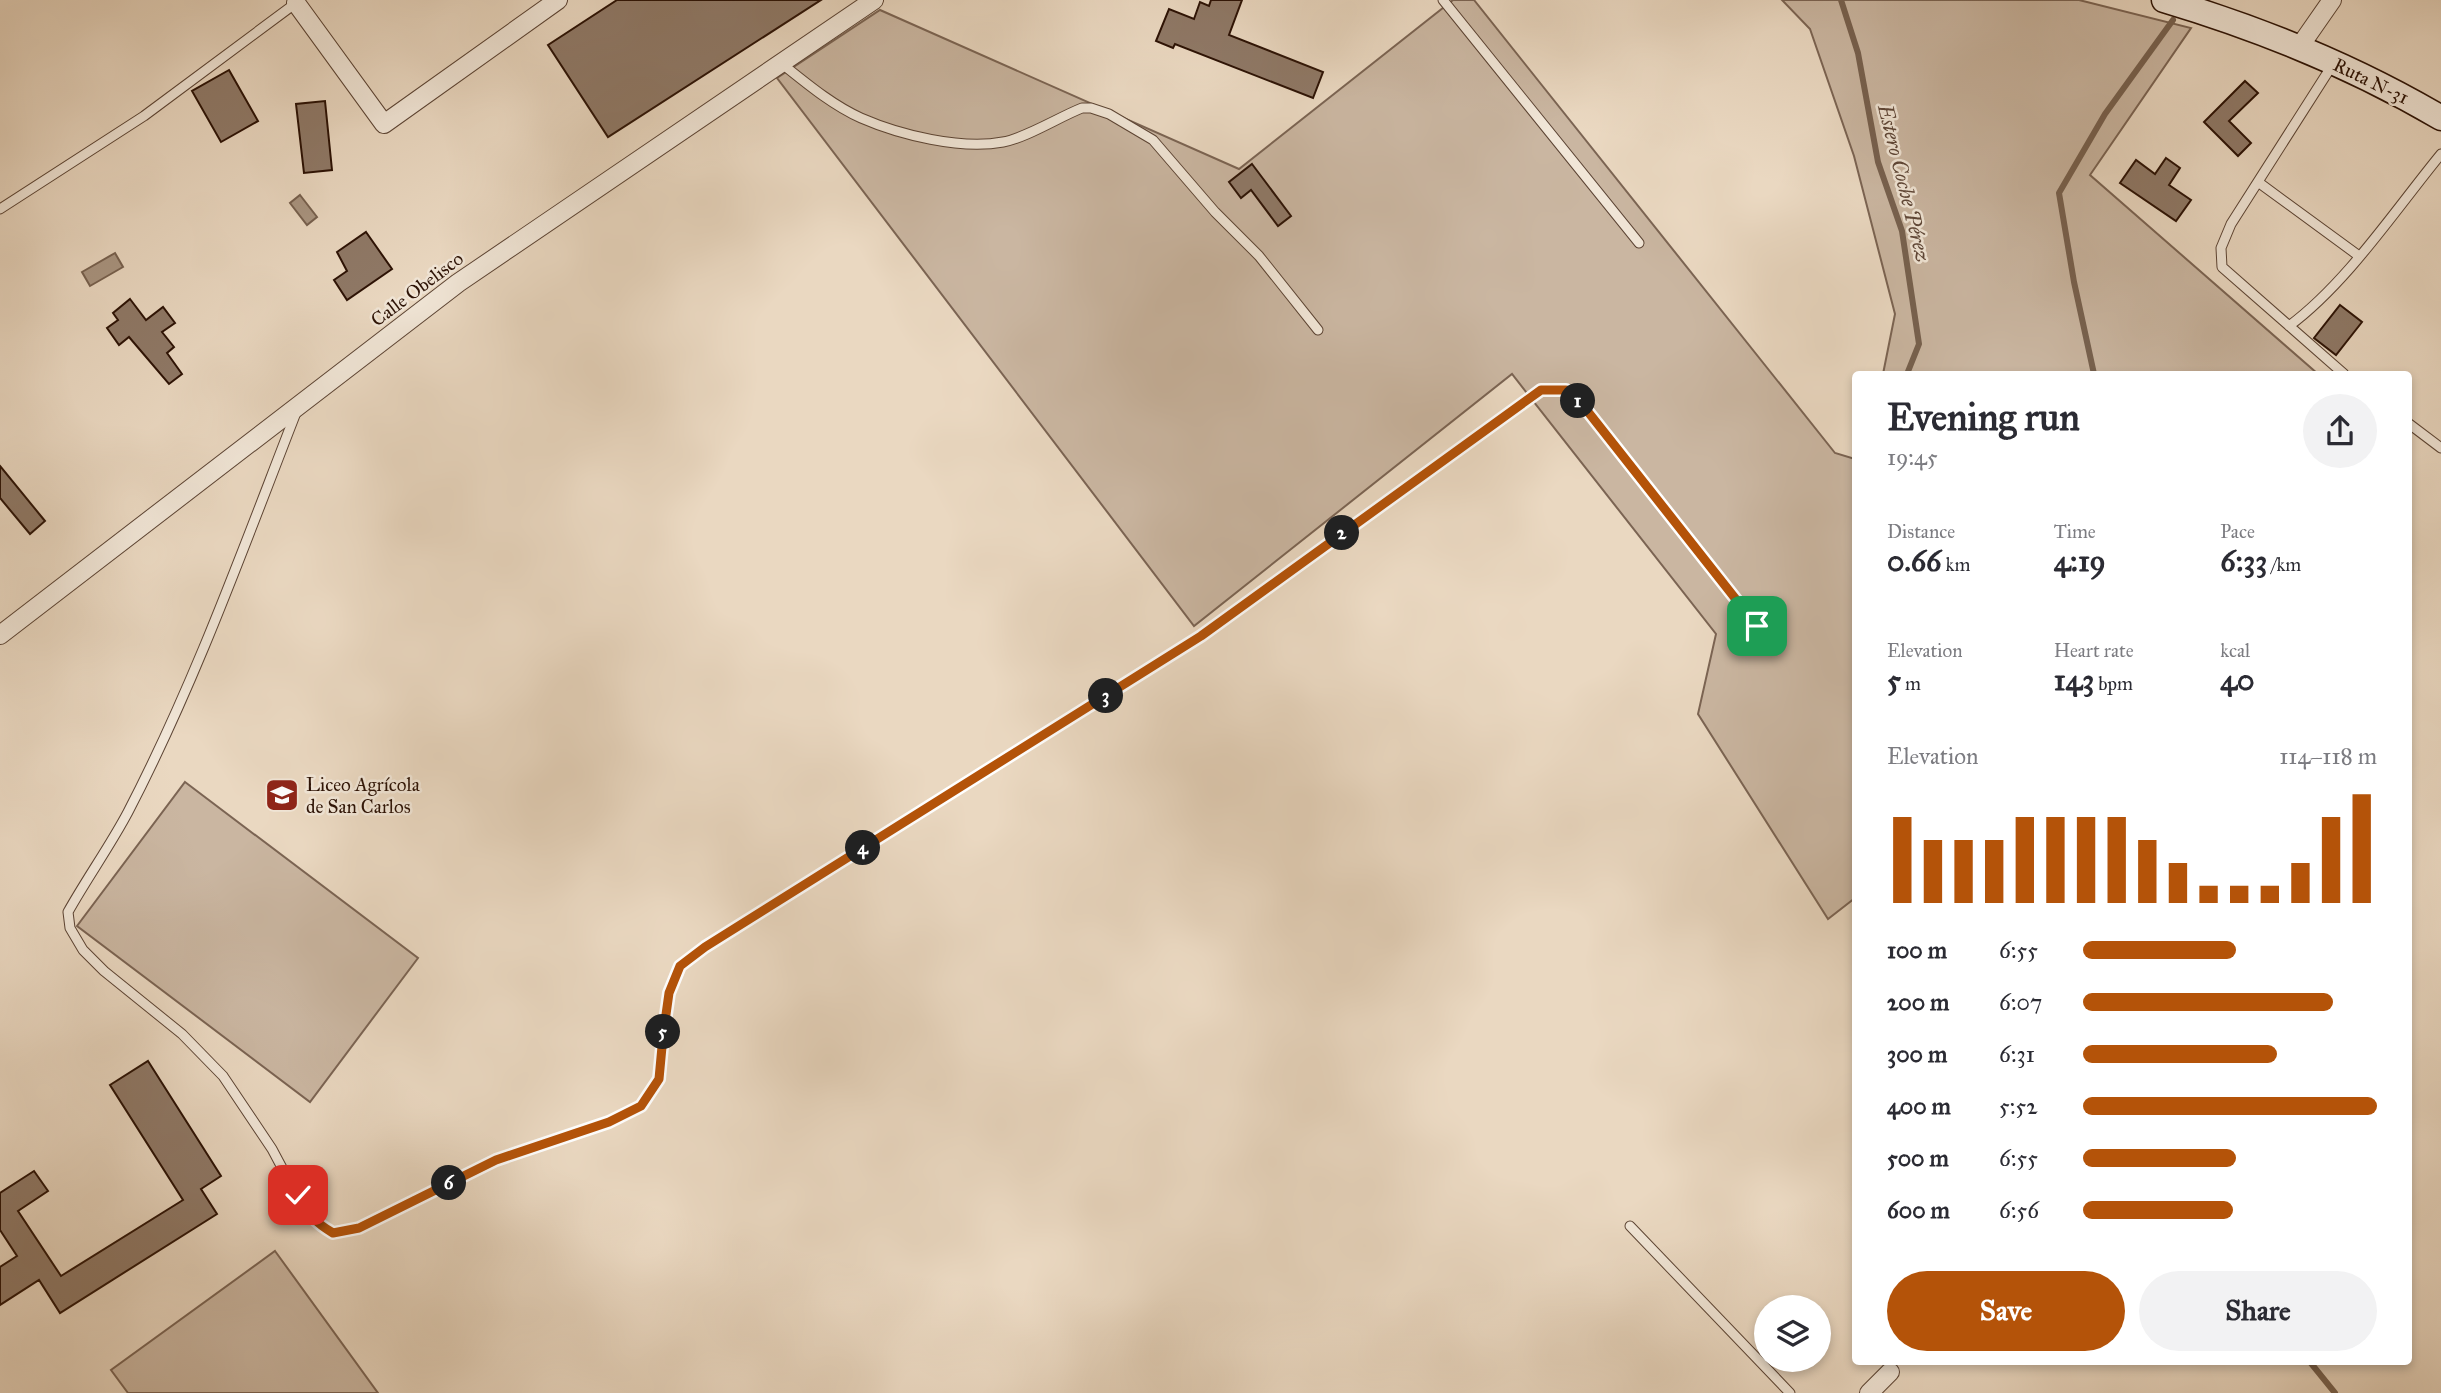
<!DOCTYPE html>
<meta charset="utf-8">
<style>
body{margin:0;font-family:"IM FELL Great Primer",serif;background:#f2f2f3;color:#2b2b33;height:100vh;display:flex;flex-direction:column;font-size:26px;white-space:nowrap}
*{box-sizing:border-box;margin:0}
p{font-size:23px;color:#7c7c81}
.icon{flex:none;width:38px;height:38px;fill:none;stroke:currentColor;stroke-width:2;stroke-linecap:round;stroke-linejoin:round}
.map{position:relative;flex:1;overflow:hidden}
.side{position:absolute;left:1852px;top:371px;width:560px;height:994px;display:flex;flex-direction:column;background:#fff;border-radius:7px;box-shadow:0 4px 10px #0003}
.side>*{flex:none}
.fabs{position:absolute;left:1754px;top:1295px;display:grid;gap:14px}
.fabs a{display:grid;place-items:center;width:77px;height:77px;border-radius:50%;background:#fff;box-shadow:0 4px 10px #0003;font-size:35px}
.pin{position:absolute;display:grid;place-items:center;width:60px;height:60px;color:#fff;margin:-30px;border-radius:14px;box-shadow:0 4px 10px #0006}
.km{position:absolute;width:35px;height:35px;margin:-18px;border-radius:50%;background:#222;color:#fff;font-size:19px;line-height:35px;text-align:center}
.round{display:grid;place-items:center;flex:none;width:74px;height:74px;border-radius:37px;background:#f2f2f3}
.summary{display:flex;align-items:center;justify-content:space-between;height:119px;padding:0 35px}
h1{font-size:38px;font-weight:800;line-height:52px}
.metrics{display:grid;grid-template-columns:repeat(3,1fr);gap:10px;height:119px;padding:7px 35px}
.metrics div{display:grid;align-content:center}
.metrics b{font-size:30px;font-weight:800}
.metrics small{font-size:19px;font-weight:400}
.metrics p{font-size:19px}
.chart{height:196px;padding:14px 35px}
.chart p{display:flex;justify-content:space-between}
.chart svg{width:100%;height:126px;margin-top:7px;stroke:#b45309;stroke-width:6}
.cta{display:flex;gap:14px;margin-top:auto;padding:14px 35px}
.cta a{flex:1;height:80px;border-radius:42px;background:#b45309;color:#fff;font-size:28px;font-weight:800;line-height:80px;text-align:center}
.cta a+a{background:#f2f2f3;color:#2b2b33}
ul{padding:0 35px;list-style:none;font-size:23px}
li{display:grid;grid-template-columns:112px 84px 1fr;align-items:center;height:52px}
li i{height:18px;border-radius:9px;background:#b45309}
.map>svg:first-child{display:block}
.green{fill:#cab6a1;stroke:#7b6453;stroke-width:2}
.water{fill:#a99581;stroke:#77614f;stroke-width:2}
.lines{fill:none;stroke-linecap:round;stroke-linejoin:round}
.stream{stroke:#77614f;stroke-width:6}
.building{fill:#8f7967;stroke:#2c1205;stroke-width:2}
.service-casing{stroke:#5c4434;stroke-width:11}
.minor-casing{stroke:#5c4434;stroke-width:20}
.secondary-casing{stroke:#2c1205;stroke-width:27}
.service{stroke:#f1e6d7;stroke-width:9}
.minor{stroke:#f1e6d7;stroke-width:18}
.secondary{stroke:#f1e6d7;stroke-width:24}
.route-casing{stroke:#fff;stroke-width:14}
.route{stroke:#b45309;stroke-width:9}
.labels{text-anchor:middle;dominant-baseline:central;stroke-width:5;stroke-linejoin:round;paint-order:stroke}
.street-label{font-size:19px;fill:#2c1205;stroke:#f1e6d7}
.poi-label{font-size:19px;fill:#2c1205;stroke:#f1e6d7;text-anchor:start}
.water-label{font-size:21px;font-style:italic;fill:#5e4637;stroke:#f1e6d7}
</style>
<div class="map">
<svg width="2441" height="1393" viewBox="0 0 2441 1393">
<rect width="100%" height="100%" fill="#ead8c1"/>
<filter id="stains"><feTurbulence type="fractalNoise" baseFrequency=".00286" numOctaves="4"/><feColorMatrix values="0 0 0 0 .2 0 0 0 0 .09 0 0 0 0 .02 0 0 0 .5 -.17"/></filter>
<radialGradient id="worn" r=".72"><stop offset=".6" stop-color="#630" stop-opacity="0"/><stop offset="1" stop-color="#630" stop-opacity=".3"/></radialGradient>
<path class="green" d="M1453,0H1474L1835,453L1855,459V898L1828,919L1698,714L1716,634L1512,374L1194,626L777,78L880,10L1239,169Z
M1782,0H2079L2191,28L2090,175L2318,374H1883L1895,314L1854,156L1810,29Z
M185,782L418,958L310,1102L77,926Z
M275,1251L378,1393H128L111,1370Z"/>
<path class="water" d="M300,195L317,217L307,225L290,203Z
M115,253L123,267L90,286L82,272Z"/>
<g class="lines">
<path class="stream" d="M1841,0L1858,53L1878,162L1902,231L1919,344L1907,374
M2094,374L2074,282L2059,193L2105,114L2173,20
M2310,1362L2335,1393"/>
</g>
<path class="building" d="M617,0H821L608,137L548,45Z
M1211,0H1242L1229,35L1323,72L1313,98L1175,44L1173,48L1156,41L1169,9L1194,19L1200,2L1209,6Z
M229,70L258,121L221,142L192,91Z
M2245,81L2258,93L2229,121L2251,143L2238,156L2204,122Z
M325,101L332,170L304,173L296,104Z
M2166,158L2180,168L2169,185L2191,200L2176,221L2120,183L2136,160L2155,174Z
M1252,164L1291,216L1278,226L1251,190L1241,198L1229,182Z
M366,232L392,269L347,300L334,280L347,271L337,252Z
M130,299L146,320L163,307L175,323L162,332L174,347L167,353L182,374L169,384L129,337L119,345L107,328L118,320L113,313Z
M2340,305L2362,322L2336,355L2314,338Z
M0,466L45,521L30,534L0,498Z
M148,1061L221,1176L201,1189L217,1214L60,1313L39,1280L0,1305V1267L17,1256L0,1230V1193L34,1171L48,1191L18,1211L61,1276L183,1200L110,1085Z"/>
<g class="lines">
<g class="service-casing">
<path id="service" d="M1443,0L1639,243
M781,63C806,83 832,105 861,118C900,135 961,150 1003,142C1026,138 1059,117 1082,108H1091L1109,114L1153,140L1215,212L1259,256L1318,330
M2333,64L2231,224L2221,248L2222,267L2344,374
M2258,182L2359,256
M0,209L144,116L296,3L294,1
M2289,326C2347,283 2395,210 2441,154
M297,410C244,546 195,683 128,812C110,846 87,878 68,912L70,928L83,950L104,971L182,1034L223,1076L272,1149L305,1211L333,1233L359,1228L496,1160L609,1122L641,1106L659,1079L669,993L680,966L705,947L1201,636L1541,390H1566L1585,408L1757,626
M2408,423L2441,448
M1630,1226L1790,1393"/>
</g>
<g class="minor-casing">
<path id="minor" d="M296,3L384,124L558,0
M2300,46L2332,0
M0,635L458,283L874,0
M1869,1393L1890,1372"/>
</g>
<g class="secondary-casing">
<path id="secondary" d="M2164,0C2261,29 2353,66 2441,118"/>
</g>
<use href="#service" class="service"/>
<use href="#minor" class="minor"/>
<use href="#secondary" class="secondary"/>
</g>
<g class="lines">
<g class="route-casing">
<path id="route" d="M298,1195C306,1213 316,1223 333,1233L359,1228L496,1160L609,1122L641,1106L659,1079L663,1036L669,993L680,966L705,947L1201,636L1541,390H1566L1585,408L1757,626"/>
</g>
<use href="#route" class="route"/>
</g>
<defs>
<g id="school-square" transform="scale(1.75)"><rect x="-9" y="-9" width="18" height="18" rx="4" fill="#8f2418" stroke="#f1e6d7"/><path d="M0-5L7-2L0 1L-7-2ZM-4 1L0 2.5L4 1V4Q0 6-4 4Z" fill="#fff"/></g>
</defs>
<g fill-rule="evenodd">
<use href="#school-square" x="282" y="795"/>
</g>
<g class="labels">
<g class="street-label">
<text transform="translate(2371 81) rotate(26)">Ruta N-31</text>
<text transform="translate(417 289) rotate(-37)">Calle Obelisco</text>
</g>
<g class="poi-label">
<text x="306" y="784">Liceo Agrícola<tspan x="306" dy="22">de San Carlos</tspan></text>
</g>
<g class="water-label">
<text transform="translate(1904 183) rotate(76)">Estero Coche Pérez</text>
</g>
</g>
<rect width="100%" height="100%" filter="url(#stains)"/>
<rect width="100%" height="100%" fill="url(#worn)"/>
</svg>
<div class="fabs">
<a><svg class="icon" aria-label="layers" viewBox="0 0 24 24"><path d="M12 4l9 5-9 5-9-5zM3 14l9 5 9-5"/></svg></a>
</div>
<div class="pin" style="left:1757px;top:626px;background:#1e9e55"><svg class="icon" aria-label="arrive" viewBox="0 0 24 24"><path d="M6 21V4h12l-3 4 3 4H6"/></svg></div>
<div class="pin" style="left:298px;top:1195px;background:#d93025"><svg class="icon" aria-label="check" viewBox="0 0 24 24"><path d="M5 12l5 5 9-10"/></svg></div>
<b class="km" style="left:1578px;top:401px">1</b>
<b class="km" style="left:1342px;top:533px">2</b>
<b class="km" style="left:1106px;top:696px">3</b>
<b class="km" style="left:863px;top:848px">4</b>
<b class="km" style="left:663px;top:1032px">5</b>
<b class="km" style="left:449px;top:1183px">6</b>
<section class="side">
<div class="summary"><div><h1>Evening run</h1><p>19:45</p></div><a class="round"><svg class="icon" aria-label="share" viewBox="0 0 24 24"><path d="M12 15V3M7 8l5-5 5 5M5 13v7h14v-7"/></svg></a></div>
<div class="metrics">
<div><p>Distance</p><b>0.66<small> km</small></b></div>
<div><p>Time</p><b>4:19</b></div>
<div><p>Pace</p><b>6:33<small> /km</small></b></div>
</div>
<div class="metrics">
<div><p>Elevation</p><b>5<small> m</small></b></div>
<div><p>Heart rate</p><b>143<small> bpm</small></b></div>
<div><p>kcal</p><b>40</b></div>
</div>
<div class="chart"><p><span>Elevation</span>114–118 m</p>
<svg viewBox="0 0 160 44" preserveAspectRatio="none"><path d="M5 44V14M15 44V22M25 44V22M35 44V22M45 44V14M55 44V14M65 44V14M75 44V14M85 44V22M95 44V30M105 44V38M115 44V38M125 44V38M135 44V30M145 44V14M155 44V6"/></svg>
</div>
<ul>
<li><b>100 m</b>6:55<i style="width:52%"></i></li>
<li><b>200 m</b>6:07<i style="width:85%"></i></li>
<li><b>300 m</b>6:31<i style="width:66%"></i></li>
<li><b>400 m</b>5:52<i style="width:100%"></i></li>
<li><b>500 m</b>6:55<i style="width:52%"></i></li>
<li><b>600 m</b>6:56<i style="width:51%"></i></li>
</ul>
<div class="cta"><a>Save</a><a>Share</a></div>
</section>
</div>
